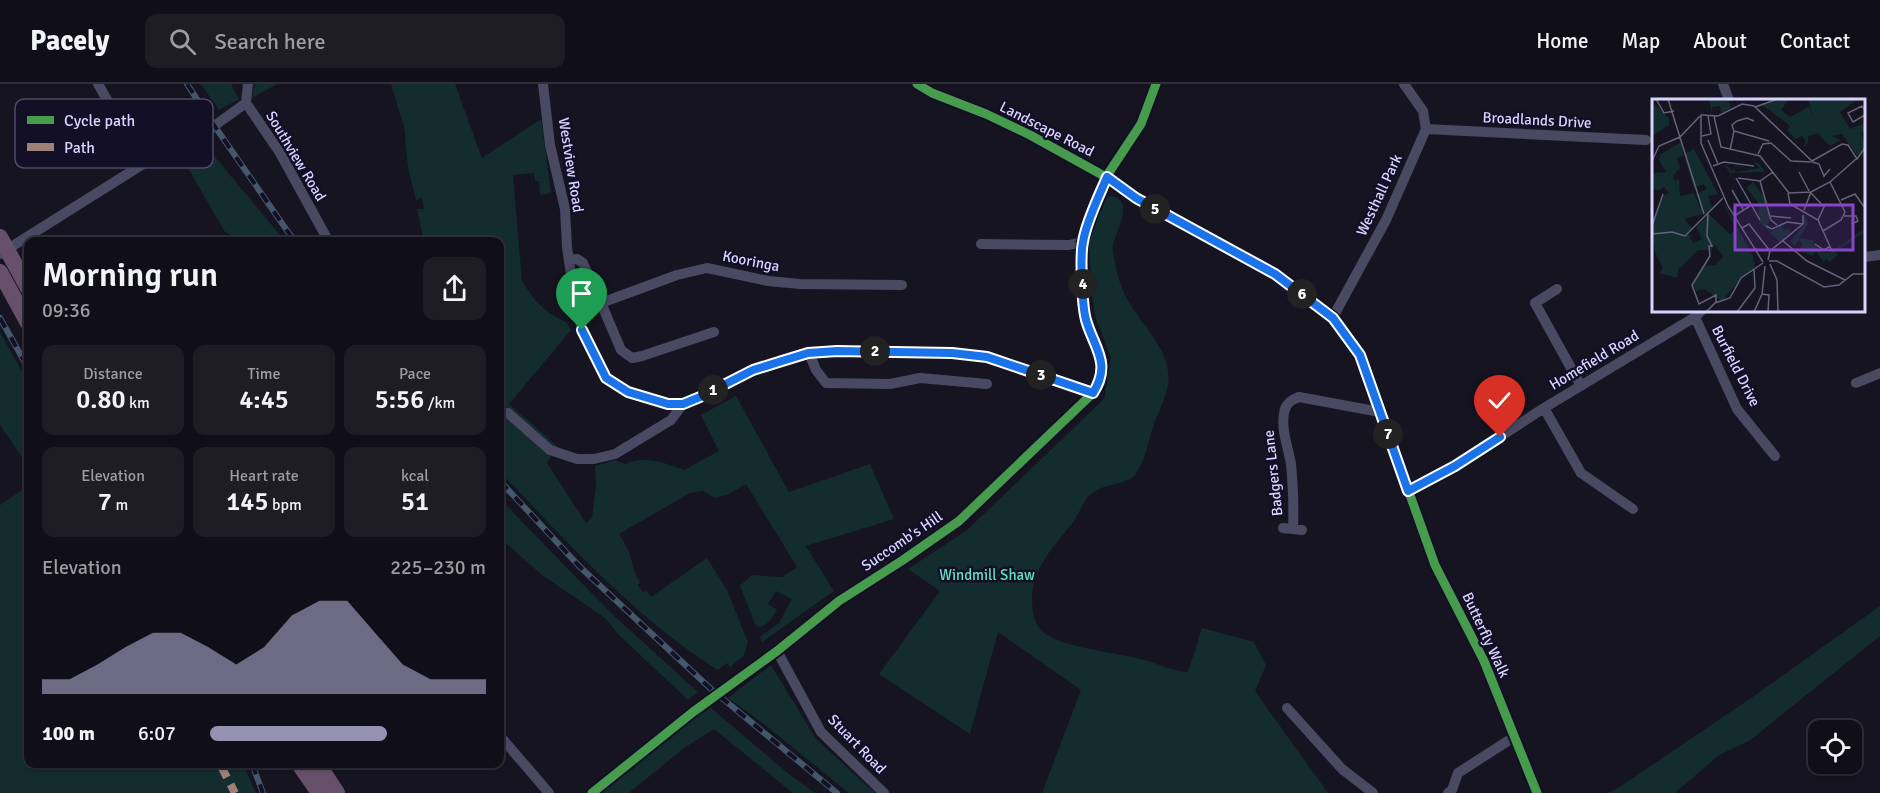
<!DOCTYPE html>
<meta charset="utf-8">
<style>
body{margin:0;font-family:Signika,sans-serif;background:#1e1d26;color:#f1f3f6;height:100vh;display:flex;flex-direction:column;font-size:22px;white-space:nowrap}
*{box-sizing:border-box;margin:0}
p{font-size:20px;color:#9c9ca2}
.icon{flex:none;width:33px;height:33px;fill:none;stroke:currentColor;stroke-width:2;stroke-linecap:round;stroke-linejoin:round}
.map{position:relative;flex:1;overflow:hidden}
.drawer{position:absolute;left:24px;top:153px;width:480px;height:531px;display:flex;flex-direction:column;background:#100f19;border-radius:12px;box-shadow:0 2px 4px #0004,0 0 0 2px #302f38}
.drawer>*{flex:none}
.buttons{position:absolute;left:1808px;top:636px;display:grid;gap:12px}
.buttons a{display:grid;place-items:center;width:54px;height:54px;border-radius:12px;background:#100f19;box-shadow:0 2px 4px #0004,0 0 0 2px #302f38;font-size:30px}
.pin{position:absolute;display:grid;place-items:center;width:51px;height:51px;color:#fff;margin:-62px -26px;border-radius:50% 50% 50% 0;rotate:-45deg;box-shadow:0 0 6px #0007}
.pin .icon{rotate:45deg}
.km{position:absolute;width:30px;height:30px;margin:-15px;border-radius:50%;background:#222;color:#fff;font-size:16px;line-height:30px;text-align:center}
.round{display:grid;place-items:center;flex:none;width:63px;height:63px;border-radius:12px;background:#1e1d26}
.head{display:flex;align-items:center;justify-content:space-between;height:102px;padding:0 18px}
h1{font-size:33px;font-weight:600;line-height:45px}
.metrics{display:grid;grid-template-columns:repeat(3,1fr);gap:9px;height:102px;padding:6px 18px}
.metrics div{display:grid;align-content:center;border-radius:12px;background:#1e1d26;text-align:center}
.metrics b{font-size:26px;font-weight:600}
.metrics small{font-size:16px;font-weight:400}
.metrics p{font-size:16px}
.chart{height:168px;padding:12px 18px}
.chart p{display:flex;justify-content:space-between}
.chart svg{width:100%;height:108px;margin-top:6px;fill:#9591b1;opacity:.7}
ul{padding:0 18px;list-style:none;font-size:20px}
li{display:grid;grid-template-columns:96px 72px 1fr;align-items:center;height:45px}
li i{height:15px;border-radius:8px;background:#9591b1}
header{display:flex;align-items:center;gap:36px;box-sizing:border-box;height:84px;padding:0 30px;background:#100f19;border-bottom:2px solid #302f38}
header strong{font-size:28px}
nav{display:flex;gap:33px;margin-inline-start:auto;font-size:21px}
.search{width:420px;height:54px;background:#1e1d26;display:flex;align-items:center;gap:15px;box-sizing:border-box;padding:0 21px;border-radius:12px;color:#9c9ca2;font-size:22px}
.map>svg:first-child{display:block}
.green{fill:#132c2d}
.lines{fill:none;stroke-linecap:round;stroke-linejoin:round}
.minor{stroke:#4a4962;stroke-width:10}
.highway{stroke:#67516a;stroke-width:16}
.rail-casing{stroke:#43596b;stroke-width:6}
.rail{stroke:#130f26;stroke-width:4;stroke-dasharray:11;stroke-linecap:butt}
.minor-bridge{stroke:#4a4962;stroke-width:10}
.quiet{stroke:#9e8076;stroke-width:8;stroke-dasharray:15 8;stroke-linecap:butt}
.cycleway-casing{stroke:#130f26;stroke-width:13}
.cycleway{stroke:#469c4c;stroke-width:9}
.route-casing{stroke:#fff;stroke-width:12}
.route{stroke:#1a73e8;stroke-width:8}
.labels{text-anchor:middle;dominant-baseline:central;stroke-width:5;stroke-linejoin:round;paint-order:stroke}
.street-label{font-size:15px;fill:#d9d4ff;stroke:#130f26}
.park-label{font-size:15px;fill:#5fe0c0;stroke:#130f26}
.inset-road{fill:none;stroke:#64617a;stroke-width:1.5}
.view{fill:#8945c9;fill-opacity:0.15;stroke:#8945c9;stroke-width:3}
.inset-edge{fill:none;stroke:#d9d4ff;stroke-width:3}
.key{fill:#130f26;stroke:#4e4a67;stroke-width:1.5}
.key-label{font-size:16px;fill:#d9d4ff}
</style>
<header>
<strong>Pacely</strong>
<div class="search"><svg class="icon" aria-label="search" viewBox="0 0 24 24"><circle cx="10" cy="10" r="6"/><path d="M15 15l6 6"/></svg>Search here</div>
<nav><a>Home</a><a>Map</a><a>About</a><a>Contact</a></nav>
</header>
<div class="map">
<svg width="1880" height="709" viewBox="0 0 1880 709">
<rect width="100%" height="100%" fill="#161421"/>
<path class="green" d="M201,0H231L239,15L219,26Z
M255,0H277L252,14Z
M391,0H455L482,74L541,35L551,109L540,111L539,97H535L534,89L513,91L522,197L534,215L546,227L567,239L571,246L509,320L557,362L547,379L586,439L592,434L596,400L595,382L615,376L625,380C644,371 666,379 684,386L719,367L701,331L736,312L789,408L870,380L894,435L806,462L834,507L762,558L760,553L779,539L792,515L776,507L768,520L777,526C772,533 768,543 758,543L755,540L740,502L752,491L782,493L797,483L746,400L727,411L715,414L703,407L690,409L619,450L629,467L635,490L640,498L638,501L643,508L646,506L651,513L707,474L727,506L748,558L744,571L730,583L727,579L718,586L716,585C633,532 567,458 500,388V158L424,157L417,125H424L422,113L416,116L408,83L404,43Z
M206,62L285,157H241L225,148L181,72Z
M1110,112C1136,114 1116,147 1113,161C1112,167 1114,173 1115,179C1117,191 1121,203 1126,213C1141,242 1173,266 1168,301C1165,315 1159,327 1154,340C1148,357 1146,376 1135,391C1127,401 1102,399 1090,411C1082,418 1080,429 1073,438C1061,454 1045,470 1037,490C1030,505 1029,538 1044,549C1060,562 1114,569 1136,574C1154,577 1170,587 1188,588L1202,544L1254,558L1266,581L1255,607L1328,709H1042L1081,606L998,548L970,650L879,590L940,507L908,485L966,447L1104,315L1111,274L1095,232L1092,212L1089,158L1099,131L1106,114Z
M0,248L28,298V382L0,341Z
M28,402V680H243L256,709H0V421Z
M500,415L610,528L698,608L688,616L620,552L605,534L542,491L500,454Z
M1880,522V552L1749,657L1719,671L1675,709H1607L1615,706L1754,612Z
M771,581L816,655L875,709H849L760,637L728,614Z
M711,624L790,691L815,709H793L714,645L684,664L629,709H601L697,632Z"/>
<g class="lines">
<path class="minor" d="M98,0L132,59
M248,0L246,19L280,69L329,158
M543,0L550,61L565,125L567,163L574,211L582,246L606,294L628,308L668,319L683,320
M917,0L932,9L986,30L1030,51L1106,93L1136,114L1275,190L1333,233L1360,271L1435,481L1484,577L1537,709
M1723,0L1729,16
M1426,45L1646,56
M981,160L1069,161L1082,158
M0,170L159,70L196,55L246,19
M1864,173L1880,171
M569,176L577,175L583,179L601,219L677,191L707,184L768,197L800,200L902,201
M1557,205L1535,219L1581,302
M601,219L621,266L632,274L642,272L714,248
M1333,233L1386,136L1426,45L1423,27L1404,0
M1695,233L1737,325L1775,372
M809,269L816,286L826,299L890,300L920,294L987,300
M1856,299L1880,289
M1544,324L1581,389L1633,425
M508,329L550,366L577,375H594L615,370L671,336L683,320L700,313L753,286L809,269L837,267L952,269L987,273L1093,309
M1408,407L1455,382L1544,324L1695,233L1702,226
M1283,444L1302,446
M1293,445C1294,423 1293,402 1291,380C1288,363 1281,346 1284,329C1285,320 1291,316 1299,313L1380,328
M777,567L821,648L884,709
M735,597L777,567L839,517L903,476L959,437L1093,309L1100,299L1102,277L1086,236L1083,215L1082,158L1106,93L1141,40L1156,0
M1287,624L1342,685L1373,709
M500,652L549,709
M592,709L693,628
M1448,709L1452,706L1458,689L1514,653"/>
<path class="highway" d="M0,153L28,204
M0,188L28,239
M299,680L319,709
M318,680L337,709"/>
<g class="rail-casing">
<path id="rail" d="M187,0L218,47L295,158
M0,234L28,284
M500,397L580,483L711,605L837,709
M252,680L263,709"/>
</g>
<use href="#rail" class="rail"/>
<path class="minor-bridge" d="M693,628L735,597"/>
<path class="quiet" d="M220,680L235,709"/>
<g class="cycleway-casing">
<path id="cycleway" d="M917,0L932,9L986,30L1030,51L1106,93L1136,114L1275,190L1333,233L1360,271L1435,481L1484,577L1537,709
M592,709L693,628L777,567L839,517L903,476L959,437L1093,309L1100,299L1102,277L1086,236L1083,215L1082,158L1106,93L1141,40L1156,0"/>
</g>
<use href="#cycleway" class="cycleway"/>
</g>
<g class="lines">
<g class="route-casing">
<path id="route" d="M582,246L606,294L628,308L668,320H683L700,313L753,286L782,277L808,269L837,267L952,269L987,273L1093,309C1112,279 1094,264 1086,236C1082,221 1080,172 1083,158C1086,138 1099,112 1107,93L1136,114L1275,190L1333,234L1360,271L1408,407L1455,382L1500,353"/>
</g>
<use href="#route" class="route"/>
</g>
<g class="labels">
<g class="street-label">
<text transform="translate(1537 36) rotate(3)">Broadlands Drive</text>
<text transform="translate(1047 45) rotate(27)">Landscape Road</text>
<text transform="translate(296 72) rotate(59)">Southview Road</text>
<text transform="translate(571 81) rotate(81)">Westview Road</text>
<text transform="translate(1379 111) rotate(-65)">Westhall Park</text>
<text transform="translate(751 177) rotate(11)">Kooringa</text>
<text transform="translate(1594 276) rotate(-31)">Homefield Road</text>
<text transform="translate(1736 282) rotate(63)">Burfield Drive</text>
<text transform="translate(1273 389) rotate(-96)">Badgers Lane</text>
<text transform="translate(902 457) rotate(-34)">Succomb's Hill</text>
<text transform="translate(1486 551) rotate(65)">Butterfly Walk</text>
<text transform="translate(857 660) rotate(46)">Stuart Road</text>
</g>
<g class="park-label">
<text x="987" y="491">Windmill Shaw</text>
</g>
</g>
<g transform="translate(1652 15)">
<rect width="213" height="213" fill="#161421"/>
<path d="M57,0H83L77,3L79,9L69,14L68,7L60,8V16ZM127,0H137L129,11L138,18L157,8L161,17L156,0H206L188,13L198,30L213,24V31L209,34L213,48L206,58L190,35L180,37L189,41L178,47L166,34L156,37V44L151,48L154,43L150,37L143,40L135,31L138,28L135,24L110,6ZM0,3L17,19V26L0,37ZM29,43L31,55L42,50L66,95L56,97L60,109L52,115L44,95L55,90L52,85L42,89L32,56L25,59L28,69L21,77L23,82L27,80L28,97L42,94L51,115L32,120L40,129L30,138L37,135L41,144L50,140L44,128L57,115L78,135L84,131L70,100L101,157L103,168L92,176L70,202L52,190L44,192L41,186L50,167L63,166L71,158L63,146L59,151H46L27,170L25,179L7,174L11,169L3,153L0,128L11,97L17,94L12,88L6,92L1,89L0,74L14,73L7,61L8,56ZM101,63L107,64L113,73L78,74L96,108L72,64L80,72L83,67H97L82,68L83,73L108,69ZM101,83L113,99V110L116,108L118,121L115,126L119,133L129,126L132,131L137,130L139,133L128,143L107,123L106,103L94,89ZM152,113L156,125L147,139L161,141L169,154L180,153L209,132L213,133L182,153L186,155L178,163L174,160L172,163L164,153L160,157L148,151L150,144L146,141L143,147L138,143L152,126Z" fill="#132c2d"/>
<path class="inset-road" d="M4,0L12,14L22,12M16,0L52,115M103,8L126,0M213,11L210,7L196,14L201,23L213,16M49,15V44L76,107L111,163M50,16L66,17L90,5L102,7L160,62L190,45L196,46L205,60L213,49M62,17L69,48L108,57L137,94L159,93L178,83L204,60M82,32L80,26L85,22L95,19L102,22M50,37L59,35L56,17M56,41L66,65M78,51L82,32L117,42M106,55L111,45L119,44L139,62L159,63M0,62L7,47L28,38L48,17M160,63L167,65L172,77L178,70M61,67L72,63L102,67M121,73L108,82L119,121L125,126M147,73L157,92M84,79L108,121M86,79L108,82M80,91L91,110M136,94L138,105L166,121L180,152M159,94L172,108L166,121M189,101L203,95L213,109M152,111L159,93M56,113L55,137L60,147H57L58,157L40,186L47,205L64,196V203M82,117L98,107M119,117L139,119M192,117H204L206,122L199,125M0,127L11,95M114,127L120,130L135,123L151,125M90,129L97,125L118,152M171,132L189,121L193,113L178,83M0,135L20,133L33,137L71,99M131,142L155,162L193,181M163,145L172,151L178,147M116,161L118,152L151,125V116M117,162H125L172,188L187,186L201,175H213M118,165L125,181L126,213M110,195L117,196L116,213M54,213L63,204L78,199L89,179L111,164M85,213L103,189L102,170M102,213L110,195L113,167"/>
<path class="view" d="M83,106H201V151H83Z"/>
<rect width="213" height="213" class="inset-edge"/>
</g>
<rect x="15" y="15" width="198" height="69" rx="9" class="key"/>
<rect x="27" y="32" width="27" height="8" fill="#469c4c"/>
<rect x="27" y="59" width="27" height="8" fill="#9e8076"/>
<g class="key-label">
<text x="64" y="42">Cycle path</text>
<text x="64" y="69">Path</text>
</g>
</svg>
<div class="buttons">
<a><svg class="icon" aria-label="locate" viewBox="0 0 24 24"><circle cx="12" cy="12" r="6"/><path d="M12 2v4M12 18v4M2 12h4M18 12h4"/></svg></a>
</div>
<div class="pin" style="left:582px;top:246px;background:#1e9e55"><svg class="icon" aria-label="arrive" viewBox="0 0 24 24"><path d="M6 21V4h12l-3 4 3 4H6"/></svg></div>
<div class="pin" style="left:1500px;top:353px;background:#d93025"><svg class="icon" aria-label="check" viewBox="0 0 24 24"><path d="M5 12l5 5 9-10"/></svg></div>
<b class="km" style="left:713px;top:306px">1</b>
<b class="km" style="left:875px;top:267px">2</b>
<b class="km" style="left:1041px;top:291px">3</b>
<b class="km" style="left:1083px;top:200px">4</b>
<b class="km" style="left:1155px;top:125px">5</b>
<b class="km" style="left:1302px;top:210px">6</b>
<b class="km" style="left:1388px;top:350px">7</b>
<section class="drawer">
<div class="head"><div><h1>Morning run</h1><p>09:36</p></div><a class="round"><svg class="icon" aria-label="share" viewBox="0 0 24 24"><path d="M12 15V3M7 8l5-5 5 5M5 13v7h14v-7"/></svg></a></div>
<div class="metrics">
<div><p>Distance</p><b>0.80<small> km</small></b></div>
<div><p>Time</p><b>4:45</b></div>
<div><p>Pace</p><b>5:56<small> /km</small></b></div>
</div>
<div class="metrics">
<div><p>Elevation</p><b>7<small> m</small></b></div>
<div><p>Heart rate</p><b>145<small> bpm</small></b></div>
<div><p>kcal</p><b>51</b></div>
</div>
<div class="chart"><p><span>Elevation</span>225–230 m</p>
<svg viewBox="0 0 160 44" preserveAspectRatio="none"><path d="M0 44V38L10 38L20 32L30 25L40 19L50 19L60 25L70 32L80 25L90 12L100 6L110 6L120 19L130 32L140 38L150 38L160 38V44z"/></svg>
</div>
<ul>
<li><b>100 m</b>6:07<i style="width:64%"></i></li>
</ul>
</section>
</div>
